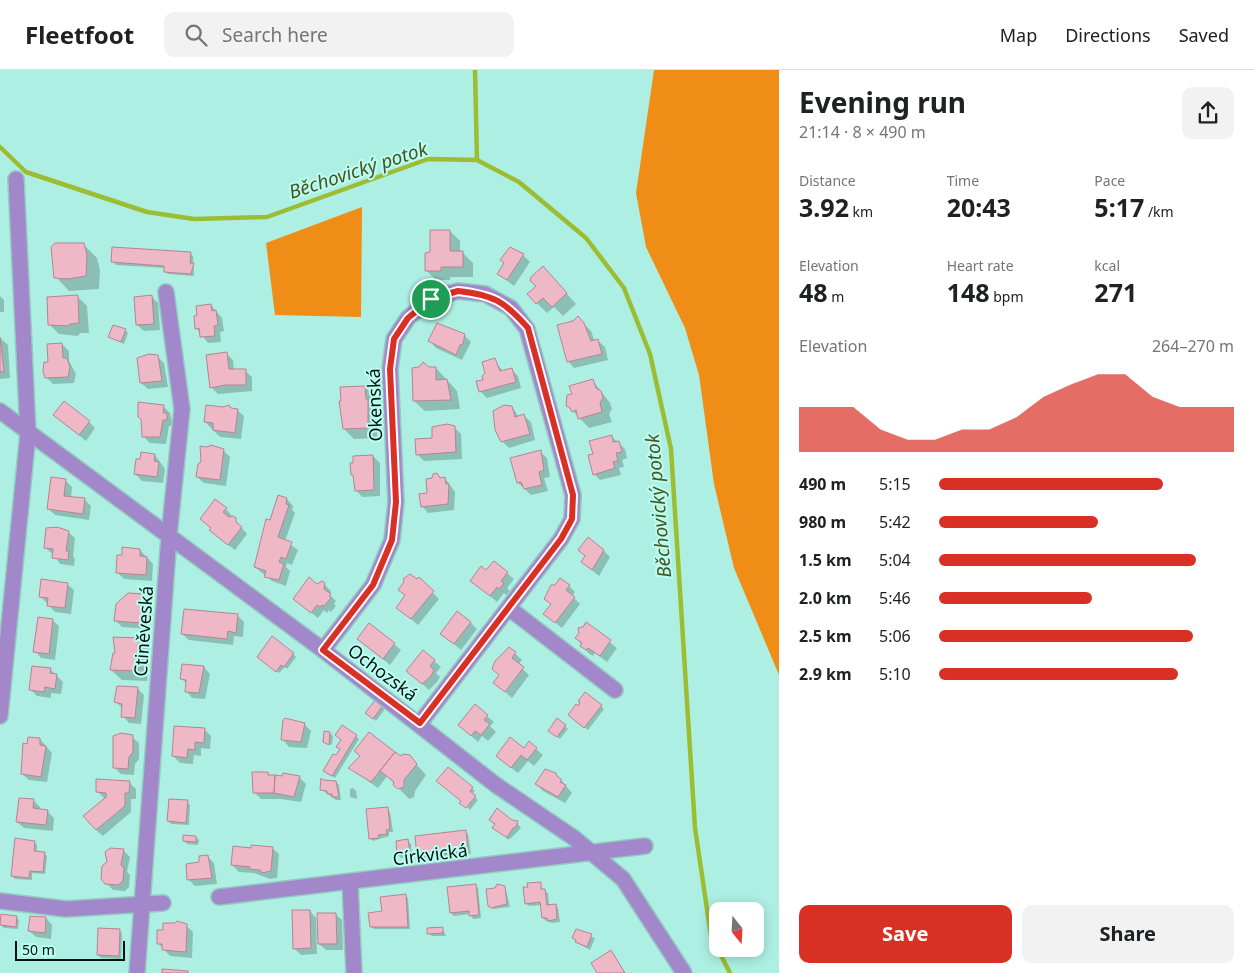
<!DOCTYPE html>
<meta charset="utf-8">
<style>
body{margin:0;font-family:"Noto Sans",sans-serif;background:#f2f2f2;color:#202124;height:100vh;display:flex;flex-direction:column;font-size:19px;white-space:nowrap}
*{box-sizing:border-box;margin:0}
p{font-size:16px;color:#757577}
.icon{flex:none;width:28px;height:28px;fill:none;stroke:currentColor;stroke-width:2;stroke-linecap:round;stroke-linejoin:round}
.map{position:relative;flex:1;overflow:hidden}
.sheet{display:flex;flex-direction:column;background:#fff;width:475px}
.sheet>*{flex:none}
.needle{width:32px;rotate:162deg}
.fabs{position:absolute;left:709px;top:832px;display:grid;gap:10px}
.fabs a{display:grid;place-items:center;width:55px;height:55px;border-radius:10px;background:#fff;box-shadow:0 2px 12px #0003;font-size:25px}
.scale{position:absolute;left:15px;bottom:12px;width:110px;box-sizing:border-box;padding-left:5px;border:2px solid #001411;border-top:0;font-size:14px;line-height:18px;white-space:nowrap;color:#001411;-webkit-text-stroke:4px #bbfdf0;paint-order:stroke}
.pin{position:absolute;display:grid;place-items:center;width:42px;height:42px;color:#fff;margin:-21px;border:2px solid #fff;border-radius:50%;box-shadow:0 1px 5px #0007}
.round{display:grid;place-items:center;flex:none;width:52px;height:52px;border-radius:10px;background:#f2f2f2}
.summary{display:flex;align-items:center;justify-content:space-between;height:85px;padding:0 20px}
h1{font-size:28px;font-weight:700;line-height:38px}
.figures{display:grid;grid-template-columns:repeat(3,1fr);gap:8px;height:85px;padding:5px 20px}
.figures div{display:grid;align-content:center}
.figures b{font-size:25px;font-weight:700}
.figures small{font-size:14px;font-weight:400}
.figures p{font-size:14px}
.chart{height:140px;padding:10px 20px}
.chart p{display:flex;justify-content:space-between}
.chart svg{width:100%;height:90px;margin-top:5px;fill:#d93025;opacity:.7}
.cta{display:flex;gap:10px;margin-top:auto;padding:10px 20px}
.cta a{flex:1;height:58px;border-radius:10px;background:#d93025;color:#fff;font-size:20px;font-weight:700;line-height:58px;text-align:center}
.cta a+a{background:#f2f2f2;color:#202124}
ul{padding:0 20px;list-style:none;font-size:16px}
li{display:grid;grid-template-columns:80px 60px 1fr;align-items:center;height:38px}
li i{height:12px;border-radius:6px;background:#d93025}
header{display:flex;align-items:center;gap:30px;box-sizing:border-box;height:70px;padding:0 25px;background:#fff;border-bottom:1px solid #e0e0e0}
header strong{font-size:24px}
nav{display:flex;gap:28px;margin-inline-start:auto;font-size:18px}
.search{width:350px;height:45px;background:#f2f2f2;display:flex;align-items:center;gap:12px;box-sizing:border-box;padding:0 18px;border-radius:10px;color:#757577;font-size:19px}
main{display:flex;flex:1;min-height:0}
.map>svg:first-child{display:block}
.forest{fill:#ef8d16}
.shadow{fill:#0003}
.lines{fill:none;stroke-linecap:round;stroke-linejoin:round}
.stream{stroke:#9cbc31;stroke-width:4.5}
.building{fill:#efb8c6;stroke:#b88391}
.minor-casing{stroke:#92ccc1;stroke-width:18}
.minor{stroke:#a288cb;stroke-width:15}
.route-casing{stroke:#fff;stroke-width:10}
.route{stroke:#d93025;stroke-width:6}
.labels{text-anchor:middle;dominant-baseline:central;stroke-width:4;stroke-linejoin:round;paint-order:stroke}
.street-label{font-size:18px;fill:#001411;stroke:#bbfdf0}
.water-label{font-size:19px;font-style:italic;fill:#475420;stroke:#bbfdf0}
</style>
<header>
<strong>Fleetfoot</strong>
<div class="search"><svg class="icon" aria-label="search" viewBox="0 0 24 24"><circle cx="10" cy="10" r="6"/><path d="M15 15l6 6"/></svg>Search here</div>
<nav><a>Map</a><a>Directions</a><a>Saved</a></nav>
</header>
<main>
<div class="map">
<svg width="779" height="903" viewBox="0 0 779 903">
<rect width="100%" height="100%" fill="#aeefe3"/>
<path class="forest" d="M654,0H779V605L734,498L714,414L699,305L685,258L646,177L636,123Z
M362,137L361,247L275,245L266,173Z"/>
<path class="shadow" d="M450,161L460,171V183H463L473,193V207H450V210H436L426,200L431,184Z
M83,174L97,188L100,200L99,219L69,221L56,207Z
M190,183L193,186L194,206L168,204L165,198L116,195L113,192Z
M523,185L530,192L514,216L498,204Z
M553,208L576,234L563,246L554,237L547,243L537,233Z
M0,226L4,230V242H0Z
M77,226L87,236L89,263H80L78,266L59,264L49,254Z
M152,227L158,233L160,260L144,261L137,255Z
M211,235L222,248L224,261L220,262L221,272L208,273L196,258Z
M578,248L591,261L595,272L598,271L605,277L608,290L574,298L568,291L558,256Z
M125,260L128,263L124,274L110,267Z
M464,265L471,272L462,290L436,278L430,271Z
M0,268L8,275L10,308L0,309Z
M62,274L69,281V291L76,304L74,313L53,314L46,307L50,293Z
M226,283L233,290L234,301H245L252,307V321L218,324L212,318L208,286Z
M157,286L164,293L168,317L148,319L141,313L139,289Z
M494,290L503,301L511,299L518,306L521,318L487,328L480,321Z
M428,298H436L457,321L460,339L425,341L414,331Z
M593,311L610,333L612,339L609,344L612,352L589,358L567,335L573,325Z
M365,317L375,327V338L378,340L377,368L354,369L344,359Z
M163,336L170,343L173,356H169L166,374L150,373L143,366Z
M225,336L237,340L244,346L241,369L220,367L205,352Z
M512,337L519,347L524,346L531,352L535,370L509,378L502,371Z
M54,345L89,352L95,358L86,371Z
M454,357L461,364L462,389L424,391L417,384L434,370Z
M611,366L625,379L627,388L622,390L624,397L619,398L621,405L600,410L594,404V385Z
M223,380L230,387L226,416L204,413L197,407L202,392Z
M540,382L547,388L550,407L544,408L548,421L531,425L518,413Z
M155,385L165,399L163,413L142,411L135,404Z
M373,386L380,393V426L362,427L356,420Z
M445,408L455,422L454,440L428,443L422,436L440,409Z
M65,410L72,417L71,428L84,429L91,436L89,450L55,445L48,438Z
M287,429L293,436L292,440L295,443L285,471L298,480L292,495L287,493L286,497L290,501L286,516L272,511L255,497Z
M226,439L247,464L235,480L217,467L208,455Z
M68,462L75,468L73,486L75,489L74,496L60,494L54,485L45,478Z
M140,480L153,494L152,511L124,509L117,502L123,486Z
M579,480H603L610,487L599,506L582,492L586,487Z
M494,492L514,509L507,518L510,521L506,525L504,523L497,532L472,511L487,502Z
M419,509L439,529L418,555L398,538L406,526L400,520Z
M67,514L74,520L71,544L55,542L40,526Z
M324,514L331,521L330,525L336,531L334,534L336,536L331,542L329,540L327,543L324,540L318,548L294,529L317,515Z
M569,516L575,522L572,526L580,534L562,558L545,544L552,535L545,529Z
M144,526L150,532V541L153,545V550L149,549L148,559L122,557L116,551Z
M238,546L244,552L243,567L234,566L233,575L189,570L182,564Z
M52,550L59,556L55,590L41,588L35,581Z
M470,552L477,559L461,580L442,564Z
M587,554L617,578L607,592L595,583L593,586L588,583L576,568Z
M140,569L150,579L147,611L122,610L111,600L116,585Z
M359,569L394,574L401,580L390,595Z
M509,578L522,590L518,595L529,605L512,628L495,613L500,606Z
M424,582L441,597L436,603L440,607L437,612L429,620L408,601Z
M293,584L296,587L287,599L285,597L279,603L261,589Z
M204,597L210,604L205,629L192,628L186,621L187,614L182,609Z
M50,599L63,612L61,624L51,623V628L37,626L31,620Z
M137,618L144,625L141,654L129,653L123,646L122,638L115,631Z
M582,632L601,636L604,639L588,660L572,648Z
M382,636L385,639L376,651L370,646Z
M487,646L494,652L490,656L496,662L488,671L482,666L478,672L466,661Z
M304,654L311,661L307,678L289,677L283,670Z
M565,656L568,659L560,669L553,663Z
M204,659L211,666L210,679L201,678V686L194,685L193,694L180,693L173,686Z
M330,663L333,666L332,675L324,672Z
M370,663L401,688L409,686L426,705L415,721L414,727L409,729L387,706L378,718L350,698L361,687Z
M356,666L359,669L335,708L327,703L341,680L343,670Z
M132,667L139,673V689L135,694L134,705L121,704L114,697Z
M40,669L52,683L47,712L29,710L22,704L28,675Z
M536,679L543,685L534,696L528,691L518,703L504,692L524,680Z
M268,703L271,706L299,707L306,714L301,732L281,729H261L254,722Z
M556,704L572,723L565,733L543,721L536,714Z
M322,709L325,712H336L339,715L341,730H336L322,720Z
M129,712L136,719V729H131V742L103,766L96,760L105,729L97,721Z
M353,718L356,721L357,729L350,727V719Z
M472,718L475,721L472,724L478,730L470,740L462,731Z
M34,731L40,737V740L47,741L54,748L53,761L24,758L17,752Z
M187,732L190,735L189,755L171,754L168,751Z
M387,739L390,742L393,762H389V766L373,771L370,768Z
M511,751L517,753L521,758L510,769L497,760L493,753Z
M465,761L468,764L471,784L421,789L418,787Z
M196,767L199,770L198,775L187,774L184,771Z
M408,771L411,774L412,786L401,788L398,785Z
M34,772L37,775V782L44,783L47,786L45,804L32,803V810L15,809L12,806Z
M234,777L272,778L279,784L277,808L270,809L254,803L239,802L232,795Z
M123,780L130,787L127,802L130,805L129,817L125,821L113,820L102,809Z
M207,786L214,793L217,814L195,816L189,810Z
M540,813L543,820L548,823L549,836L555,835L558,838L560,852L552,853L546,851L543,848L542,835L529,836L526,833Z
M475,815L478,818L481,848L473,849L470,844L454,846L451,843Z
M503,817L506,820L510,837L493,839L490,836Z
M405,825L408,828L410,859H374L371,856L383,842Z
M310,841L316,848L317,884L301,885L294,878Z
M335,844L342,850L343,880H326L319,874Z
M16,847L19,850L18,859L4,858L1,855Z
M46,848L52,855L51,869L36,867L29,861Z
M182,852L193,862L192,888L170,886L158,873L164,861L165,854Z
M442,858L446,866H432L429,863Z
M119,860L122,863L121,889L101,888L98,885Z
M577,861L595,868L590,880L576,872L574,868Z"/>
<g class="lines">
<path class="stream" d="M475,0L477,90
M0,77L26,102L147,142L194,149L267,147L428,89L477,90L519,112L586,168L624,218L650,284L671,379L695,758L711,866L730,903"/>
</g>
<path class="building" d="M430,160H450V181H463V197H441V201H425V183L430,182Z
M55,173H84L87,185L86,206L68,209L54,208L51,177Z
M112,177L191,182L190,193H194L191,204L164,202V196L111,192Z
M510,177L524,184L507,210L497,204L504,193L500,190Z
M543,196L567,223L552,237L543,228L536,234L527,224L536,216L530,211L531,207Z
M78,225L79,253L70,254L68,256L48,255L47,227Z
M152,225L154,254L136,255L134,227Z
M211,234L212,241L216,240L218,255L214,256L215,266L200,267L199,258L195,259L194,246L197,245L196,236Z
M578,246L584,253L591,271L598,269L602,284L567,292L557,255L573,251Z
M437,253L465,264L463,274L460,275L456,285L428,271Z
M113,255L126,259L121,272L108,267Z
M0,267L4,302H0Z
M62,273L63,288H67L70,297L68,307L45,308L43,301L44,292H48L47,274Z
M227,282L229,299H246V315H225L210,318L206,285Z
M149,284L158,285L162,311L140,313L137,288Z
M495,288L500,301L512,298L516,312L479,322L476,311L483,310L482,306L485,303L482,292Z
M423,292L429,297H436V310L447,309L451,330L413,331L412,298L419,297Z
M593,309L596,318L601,321L603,328L600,333L602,342L578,349L576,340L572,342L570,338L566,336L567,325L572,324L569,316Z
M365,316L366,329H368V358L343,359L339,331H341L340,317Z
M64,331L90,351L79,365L53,345Z
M138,332L164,335L163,343H167V350H163L160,367H142L141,349L138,347Z
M206,335L223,337L229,335L231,338L238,339L235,363L213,360V353L204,352Z
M504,335L512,336L515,347L524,344L530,364L501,372L495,360L493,341Z
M447,354L455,356L456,382L416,385L415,369L432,368V357Z
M612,365L613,372L619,371L622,382L616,383L618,391L613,392L615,398L593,405L588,385L593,384L589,371Z
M211,375L224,379L220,410L196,407L198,394L201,392L200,376L207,377Z
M541,380L544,400L539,402L542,415L524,419L521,412L517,413L510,388Z
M141,382L155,384L154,391L159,392L157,407L134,404L136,389H140Z
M373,385L374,420L355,421L353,405H351L350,393H353V386Z
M437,403L440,408L445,407L446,414H449L448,434L421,437L419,424L427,423L426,409L432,408L433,404Z
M51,407L66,409L64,426L85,428L83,444L47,439Z
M278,425L287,428L286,434L289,435L278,467L292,472L286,489L281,487L279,492L284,494L279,510L264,507L266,501L254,497L266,449L270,450Z
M215,429L227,438L223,442L229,447L233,446L236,448V452L242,457L228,475L209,460L211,458L200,449Z
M57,457L69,461L66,481H69L68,490L52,488L53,479L44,478L46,458Z
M588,467L604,480L592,500L581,492L585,486L578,480Z
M122,477L140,479V486L147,487L146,505L116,503L117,485H122Z
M494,491L508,502L501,511L504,513L499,519L497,517L490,526L470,511L481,496L486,500Z
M410,504L417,509L419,507L434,521L411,549L396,538L405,525L398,520L404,512L403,509Z
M309,507L317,514L322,511L325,513L324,519L331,524L329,526L331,528L324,536L322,535L320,537L317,535L311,543L293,529Z
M560,508L570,515L566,520L575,527L555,553L543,544L551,534L544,529L551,515H555Z
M41,509L68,513L65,538L47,536L48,528L39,527Z
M128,523L144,524V537H147V544L143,543L142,553L114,551L116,534Z
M184,539L238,544L236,563L228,561L227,569L181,564Z
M457,541L471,552L454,574L440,564Z
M38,547L53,549L49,584L33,582Z
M586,552L611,570L600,586L588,578L586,580L580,576L582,573L575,568L579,563L578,558L583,557Z
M369,553L395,573L383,589L357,569Z
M272,566L294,583L284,597L281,595L276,602L257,587Z
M113,567L141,568L138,601L110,600L113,583H115Z
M509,577L516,582L512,588L524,597L505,622L493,613L499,605L492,599L495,591Z
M423,580L435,590L430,596L434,600L431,606L422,614L406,601Z
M182,594L204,596L199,623L185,622L186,610L180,609Z
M32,596L51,598L50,603L57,604L55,619L45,617L44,622L29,620Z
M117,616L138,617L135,648L121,647L122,634L114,632Z
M585,622L602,635L584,658L568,645L576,634L578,636L580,632L578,631Z
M376,629L383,635L373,649L365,643Z
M475,634L488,645L484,650L490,654L481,665L475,661L471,666L458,655Z
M285,648L305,653L301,672L281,670L283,650Z
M557,648L566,655L557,667L548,661Z
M342,655L357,665L332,706L323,701L333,684L336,685L340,679L336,677L341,670L335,665Z
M174,656L205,658L204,673L195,672V680L188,679L187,688L172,686Z
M324,661L330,662L329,675L323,672Z
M369,662L395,682L371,712L348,698L360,686L354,681Z
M121,663L133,665V682L129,687L128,699L113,698V666Z
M28,667L40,668V675L46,676L41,707L21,704L23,673L27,674Z
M510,667L524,678L529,671L537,678L527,690L521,685L511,698L496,686Z
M395,682L401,686L403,684L410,685L417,694L404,710V717L398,719L393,715L394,712L380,701Z
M448,697L473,717L470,721L476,726L466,738L459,733L461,731L436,711Z
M545,699L556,703L557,706L562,710L560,712L566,715L558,727L535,714Z
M252,702H268V705H275L274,723H253Z
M283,703L300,706L294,727L274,723L275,705L282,706Z
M321,708L323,710L336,711L339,727H332V724H327V721L320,720Z
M96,709L130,711L129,723H125V736L96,760L83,746L106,727V723L96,722Z
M19,728L34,729L33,738L48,740L46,755L16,752Z
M169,729L188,730L186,753L167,751Z
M388,737L390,759L386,760L387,764L378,765L379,768L369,769L366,739Z
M497,738L512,750L518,751L516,757L513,758L507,767L509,769L492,758L495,754L489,750Z
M466,760L468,781L417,787L415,766Z
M183,765L196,766V772L183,771Z
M15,768L35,771L34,781L45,782L43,802L30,801L29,808L11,806Z
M408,769L410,784L397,785L396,771Z
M251,775L273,777L271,801L262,803L260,800L249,799L250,797L231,795L233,776L251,778Z
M110,778L124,779L121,795L124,798L123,811L118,815L105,814L101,809L102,796L107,792L105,782Z
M208,785L212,808L187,810L186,794L199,792V786Z
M541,812V819H545L547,835L556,834L557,849L548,851L547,848H542L540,832L525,834L523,817H528L527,813Z
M476,814L479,845L469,846V841L450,843L447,817Z
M497,814L505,816L507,834L491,838L488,836L486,819L495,818Z
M406,824L408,857H370L368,843L382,841L380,827Z
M292,840H310L311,878L293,879Z
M317,843H336L337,874H318Z
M1,844L17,846L16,857L0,855Z
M30,846L46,847L45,863L28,861Z
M177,851L187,854L186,882L162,880V874H157V860H163V853H175Z
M443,857V863L427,864V858Z
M98,858L120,859L119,886L97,885Z
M576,859L592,864L587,877L575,872L576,870L572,868Z
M611,880L625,903H597L591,893Z
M162,899L188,901V903H162Z"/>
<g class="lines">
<g class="minor-casing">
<path id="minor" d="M0,341L323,580L496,715L574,768L623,809L684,903
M510,539L615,620
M323,580L373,515L392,470L396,432L390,299L394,269L408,248L431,229L458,221L485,224L511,238L527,259L573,425L572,449L561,469L420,653
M0,646L28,363L16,109
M350,813L354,903
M219,827L645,776
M0,831L66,839L163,833
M137,903L169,466L182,339L166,222"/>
</g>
<use href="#minor" class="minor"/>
</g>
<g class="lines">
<g class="route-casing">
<path id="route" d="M458,221C494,225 504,231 528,258L573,425L572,449L561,469L420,653L323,580L373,515L392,470L396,432L390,299L394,269L408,248L431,229Z"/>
</g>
<use href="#route" class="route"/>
</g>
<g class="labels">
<g class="street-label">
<text transform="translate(374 335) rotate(-92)">Okenská</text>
<text transform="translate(143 561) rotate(-86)">Ctiněveská</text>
<text transform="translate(383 602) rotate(37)">Ochozská</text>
<text transform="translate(430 784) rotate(-7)">Církvická</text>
</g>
<g class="water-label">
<text transform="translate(358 100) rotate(-18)">Běchovický potok</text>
<text transform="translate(658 436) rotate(-95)">Běchovický potok</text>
</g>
</g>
</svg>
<div class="fabs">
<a><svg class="needle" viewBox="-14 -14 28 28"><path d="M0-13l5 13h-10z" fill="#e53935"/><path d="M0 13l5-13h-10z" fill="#757577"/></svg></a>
</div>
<div class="scale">50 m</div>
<div class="pin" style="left:431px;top:229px;background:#1e9e55"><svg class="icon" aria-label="arrive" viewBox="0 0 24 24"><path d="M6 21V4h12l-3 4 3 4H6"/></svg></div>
</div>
<section class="sheet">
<div class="summary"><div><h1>Evening run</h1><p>21:14 · 8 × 490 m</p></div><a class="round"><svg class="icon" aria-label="share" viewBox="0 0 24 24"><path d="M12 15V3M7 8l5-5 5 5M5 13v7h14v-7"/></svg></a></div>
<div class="figures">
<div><p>Distance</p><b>3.92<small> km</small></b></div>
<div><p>Time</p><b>20:43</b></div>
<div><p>Pace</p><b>5:17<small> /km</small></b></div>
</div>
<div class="figures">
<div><p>Elevation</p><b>48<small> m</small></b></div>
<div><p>Heart rate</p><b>148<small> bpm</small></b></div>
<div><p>kcal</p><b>271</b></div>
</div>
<div class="chart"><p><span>Elevation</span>264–270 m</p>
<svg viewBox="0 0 160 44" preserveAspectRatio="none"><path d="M0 44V22L10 22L20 22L30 33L40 38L50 38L60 33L70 33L80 27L90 17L100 11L110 6L120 6L130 17L140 22L150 22L160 22V44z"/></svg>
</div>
<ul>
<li><b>490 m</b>5:15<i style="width:76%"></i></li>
<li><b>980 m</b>5:42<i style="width:54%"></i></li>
<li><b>1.5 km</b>5:04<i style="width:87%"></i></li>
<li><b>2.0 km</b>5:46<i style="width:52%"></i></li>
<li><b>2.5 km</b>5:06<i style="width:86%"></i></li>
<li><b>2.9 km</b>5:10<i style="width:81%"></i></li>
</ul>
<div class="cta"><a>Save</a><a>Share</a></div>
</section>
</main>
